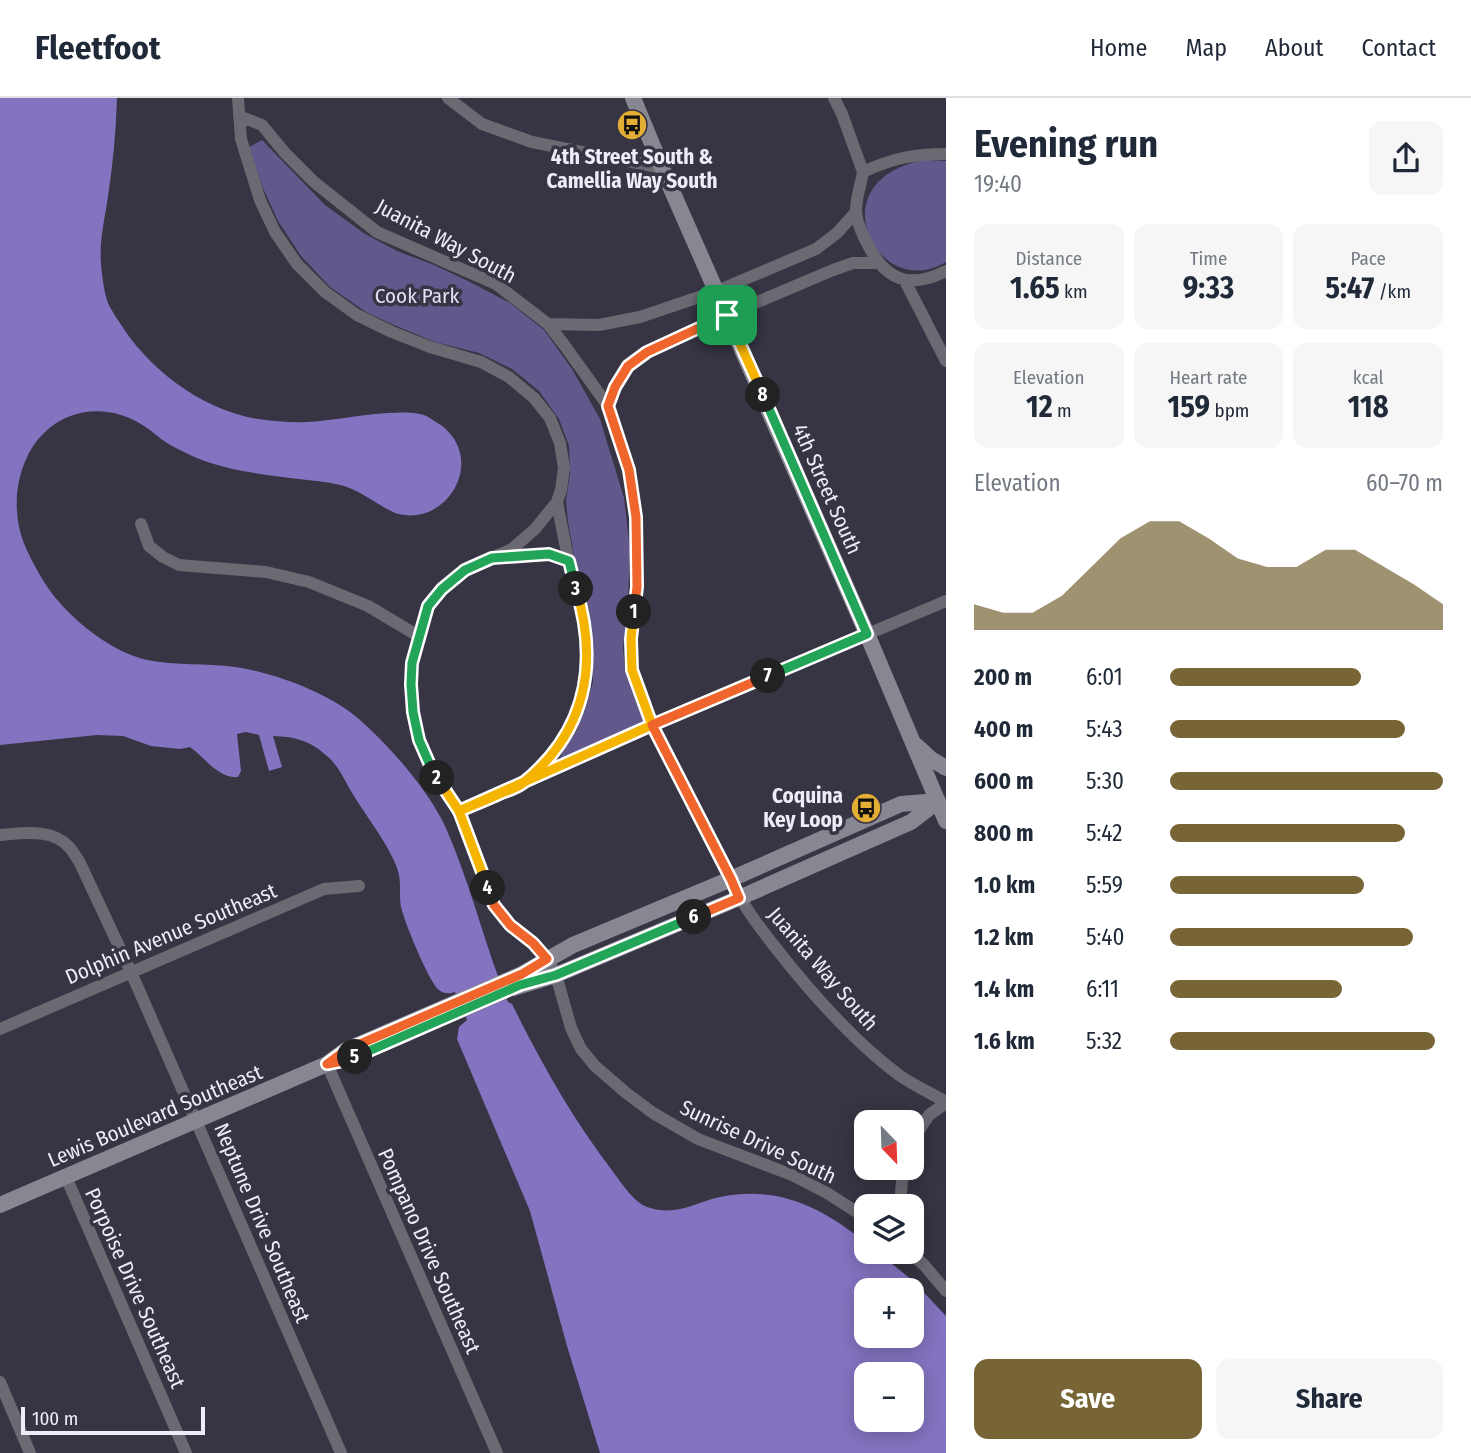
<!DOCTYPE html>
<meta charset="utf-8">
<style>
body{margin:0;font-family:"Fira Sans Condensed",sans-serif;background:#f6f6f7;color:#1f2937;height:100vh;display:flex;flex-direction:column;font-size:26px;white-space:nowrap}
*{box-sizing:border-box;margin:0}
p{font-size:23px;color:#747a83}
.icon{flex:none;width:38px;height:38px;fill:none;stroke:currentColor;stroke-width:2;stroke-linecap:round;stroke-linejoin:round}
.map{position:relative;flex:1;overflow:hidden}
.details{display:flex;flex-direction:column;background:#fff;width:525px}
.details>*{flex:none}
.needle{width:46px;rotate:157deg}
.buttons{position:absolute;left:854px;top:1012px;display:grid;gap:14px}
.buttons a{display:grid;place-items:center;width:70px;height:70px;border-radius:14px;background:#fff;box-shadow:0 4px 18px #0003;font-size:35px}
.scale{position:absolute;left:21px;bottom:18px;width:184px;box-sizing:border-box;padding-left:7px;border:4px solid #eeecf6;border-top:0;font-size:19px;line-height:24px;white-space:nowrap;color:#eeecf6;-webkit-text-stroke:5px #373443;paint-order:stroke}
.pin{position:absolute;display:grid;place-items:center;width:60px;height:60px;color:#fff;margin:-30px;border-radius:14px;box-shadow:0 4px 10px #0006}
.km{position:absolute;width:35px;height:35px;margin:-18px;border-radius:50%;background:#222;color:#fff;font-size:19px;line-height:35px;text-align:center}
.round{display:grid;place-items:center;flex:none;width:74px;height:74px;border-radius:14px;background:#f6f6f7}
.headline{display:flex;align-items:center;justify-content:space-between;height:119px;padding:0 28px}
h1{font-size:38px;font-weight:700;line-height:52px}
.metrics{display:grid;grid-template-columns:repeat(3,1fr);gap:10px;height:119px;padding:7px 28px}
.metrics div{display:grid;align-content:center;border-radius:14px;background:#f6f6f7;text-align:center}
.metrics b{font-size:30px;font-weight:700}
.metrics small{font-size:19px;font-weight:400}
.metrics p{font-size:19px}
.chart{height:196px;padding:14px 28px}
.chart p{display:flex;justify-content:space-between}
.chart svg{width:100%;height:126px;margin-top:7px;fill:#776536;opacity:.7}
.button{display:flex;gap:14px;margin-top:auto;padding:14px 28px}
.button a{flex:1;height:80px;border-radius:14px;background:#776536;color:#fff;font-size:28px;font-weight:700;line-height:80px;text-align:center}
.button a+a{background:#f6f6f7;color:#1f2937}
ul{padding:0 28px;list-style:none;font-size:23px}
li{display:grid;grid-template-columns:112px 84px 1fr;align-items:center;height:52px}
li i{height:18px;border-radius:9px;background:#776536}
header{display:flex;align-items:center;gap:42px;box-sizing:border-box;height:98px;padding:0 35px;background:#fff;border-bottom:2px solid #e0e1e3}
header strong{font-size:33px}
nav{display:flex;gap:38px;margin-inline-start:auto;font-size:24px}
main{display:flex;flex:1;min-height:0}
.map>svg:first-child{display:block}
.green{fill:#63588c}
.water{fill:#8473c0;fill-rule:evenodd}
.pier{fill:#373443}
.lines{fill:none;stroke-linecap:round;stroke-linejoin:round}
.street{stroke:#6b6971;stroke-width:12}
.secondary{stroke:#878691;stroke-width:16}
.split-1-casing{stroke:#fff;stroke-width:14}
.split-2-casing{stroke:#fff;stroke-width:14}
.split-3-casing{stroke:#fff;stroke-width:14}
.split-4-casing{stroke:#fff;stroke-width:14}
.split-5-casing{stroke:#fff;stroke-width:14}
.split-6-casing{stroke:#fff;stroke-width:14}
.split-7-casing{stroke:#fff;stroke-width:14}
.split-8-casing{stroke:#fff;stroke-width:14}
.split-9-casing{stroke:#fff;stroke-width:14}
.split-1{stroke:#f0652b;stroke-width:9}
.split-2{stroke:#f5b400;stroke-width:9}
.split-3{stroke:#22a559;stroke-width:9}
.split-4{stroke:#f5b400;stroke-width:9}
.split-5{stroke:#f0652b;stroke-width:9}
.split-6{stroke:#22a559;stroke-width:9}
.split-7{stroke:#f0652b;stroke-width:9}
.split-8{stroke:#22a559;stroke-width:9}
.split-9{stroke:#f5b400;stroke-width:9}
.labels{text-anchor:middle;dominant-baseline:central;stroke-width:7;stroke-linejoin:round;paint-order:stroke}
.poi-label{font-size:21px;font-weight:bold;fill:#eeecf6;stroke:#373443}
.street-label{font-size:21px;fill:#eeecf6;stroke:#373443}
.park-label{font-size:21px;fill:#e2def4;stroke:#373443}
</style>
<header>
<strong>Fleetfoot</strong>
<nav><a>Home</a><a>Map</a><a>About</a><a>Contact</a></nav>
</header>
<main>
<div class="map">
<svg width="946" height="1355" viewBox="0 0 946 1355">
<rect width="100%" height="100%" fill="#373443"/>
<path class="green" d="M262,42L325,107L365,136L397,153L434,167L468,183L510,205L544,232L572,271L600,321L624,400L630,451L628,503L623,550L625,574L644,624L573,657L560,660L564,651L577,632L585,612L593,584V551L591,525L580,490L568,424L566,402L570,376L569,348L559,321L539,293L512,271L479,255L435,244L394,227L366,214L330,189L301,158L278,123L263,90L249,49Z
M925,62L946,63V164C877,206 815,81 925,62Z"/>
<path class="water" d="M0,0H117C116,33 113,65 108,98C105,120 99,143 101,166C102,178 104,194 108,205C108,206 117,221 118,222C147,270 201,312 258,321C274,323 291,325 307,324C330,323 352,318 375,316C390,315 409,313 424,317C427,318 439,326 441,327C487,362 447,428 399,416C396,416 385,410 382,408C370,401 360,394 347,389C332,384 315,383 299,381C273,378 247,375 221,368C202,363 184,355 167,345C159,340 152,333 144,328C112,307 72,308 44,335C28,350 19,374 17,396C15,431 24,449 41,479C61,514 107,553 147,562C176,568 206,565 235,569C273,574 332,596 360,622C390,649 422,685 441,720C446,729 449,738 453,747C474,799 487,854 508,904L512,906C541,965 574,1023 614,1075C622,1086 635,1105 647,1109C676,1119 693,1105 720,1099C778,1087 822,1109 866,1145V1153H876L912,1182L946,1218V1355H600L567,1248L530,1113L457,941L459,929L467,922L455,894C449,896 444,896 439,892C429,884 404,823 401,809C399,799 401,787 399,777C395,755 366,718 354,698C345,684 340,669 327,658C309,642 296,639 273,638L282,669L269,673L259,637L246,634L237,636L241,673L238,679C219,681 205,660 190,649L180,651L151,648L123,638L97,637L0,647ZM866,1192H912V1237H866ZM866,1276H912V1321H866Z"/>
<path class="pier" d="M499,879L508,900L465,919L456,898Z"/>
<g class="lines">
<path class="street" d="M238,0L241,41L260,102L275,134L297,166L325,194L357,217L392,234L430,249L481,264L509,279L534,300L550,320L560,345L564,370L561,392L557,404L535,431L512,451L465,472L442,491L428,508L412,565L411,585L413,614L419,642L430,667L459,714L494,807L510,827L533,845L547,861L556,877L571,930L581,951L595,968L625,994L653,1015L698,1041L792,1077L827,1095L866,1120
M448,0L482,26L532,44L662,70
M834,0L842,16L863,74
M239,18L262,27L285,55L314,84L377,134L496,186L548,226L565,248L608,308L629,372L636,419L637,489L631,541L632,572L652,627L731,781C742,807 758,827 775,849C811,895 852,942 899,977C913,987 931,995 946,1004
M863,74C861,86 856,100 856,112C856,124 863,138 869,149C887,183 910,191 946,173
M863,74C893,60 914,56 946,56
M905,183L946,263
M548,226L599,227L640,219L717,193L816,151L837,135L856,114
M608,308L615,289L628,268L647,254L727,217L833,172L853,165H877
M141,426L149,448L163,459L179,467L266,474L309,484L368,508L420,539
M501,459L549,456L569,463
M529,679C544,664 561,649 571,630C588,597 590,550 583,514C581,503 576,493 573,483C567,457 562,430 557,404
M459,714L652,627L946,503
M0,737C24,735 53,730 70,750C74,755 77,760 80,765L131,874L341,1355
M0,931L324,791L359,788
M327,966L497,1355
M912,1043L929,1017L946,1005
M66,1079L186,1355
M900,1108L903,1069
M909,1153L925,1168L946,1193
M0,1284L30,1355"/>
<path class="secondary" d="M633,0L662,70L867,536L946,723
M917,648L931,661L946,670
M513,890L556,877L739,800L911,724L937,704
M0,1107L327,966L346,952L522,876L573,847L731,781L901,706L938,703"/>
</g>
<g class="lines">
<g class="split-1-casing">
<path id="split-1" d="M634,514L637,489L636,419L629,372L608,308L615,289L628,268L647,254L727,217"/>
</g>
<g class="split-2-casing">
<path id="split-2" d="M437,680L459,713L652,627L632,572L631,541L634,514"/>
</g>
<g class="split-3-casing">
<path id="split-3" d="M437,680L430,667L419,642L413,614L411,586L412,565L428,508L442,491L465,472L492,460L549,456L569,463L576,491"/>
</g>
<g class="split-4-casing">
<path id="split-4" d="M488,790L459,713C474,707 489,701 504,694C510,692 518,689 523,685C586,634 599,566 576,491"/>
</g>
<g class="split-5-casing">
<path id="split-5" d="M355,959L348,962L327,966L346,952L522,876L547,861L533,845L510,827L494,807L488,790"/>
</g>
<g class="split-6-casing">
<path id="split-6" d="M355,959L520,887L556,877L694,819"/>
</g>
<g class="split-7-casing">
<path id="split-7" d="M694,819L739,800L731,781L652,627L768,578"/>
</g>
<g class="split-8-casing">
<path id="split-8" d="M763,297L867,536L768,578"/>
</g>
<g class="split-9-casing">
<path id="split-9" d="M727,217L763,297"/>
</g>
<use href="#split-1" class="split-1"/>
<use href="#split-2" class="split-2"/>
<use href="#split-3" class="split-3"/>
<use href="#split-4" class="split-4"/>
<use href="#split-5" class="split-5"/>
<use href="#split-6" class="split-6"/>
<use href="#split-7" class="split-7"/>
<use href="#split-8" class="split-8"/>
<use href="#split-9" class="split-9"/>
</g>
<defs>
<g id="bus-disc" transform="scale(1.575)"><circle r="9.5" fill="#e2af34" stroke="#373443"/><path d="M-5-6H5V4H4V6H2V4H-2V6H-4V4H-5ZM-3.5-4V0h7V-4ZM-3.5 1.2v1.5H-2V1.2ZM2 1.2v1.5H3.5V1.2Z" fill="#111"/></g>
</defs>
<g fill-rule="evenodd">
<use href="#bus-disc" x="632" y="27"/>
<use href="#bus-disc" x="866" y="710"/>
</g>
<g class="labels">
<g class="poi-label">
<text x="632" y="59">4th Street South &amp;<tspan x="632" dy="24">Camellia Way South</tspan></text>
<text x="843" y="698" text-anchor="end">Coquina<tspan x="843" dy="24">Key Loop</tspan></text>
</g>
<g class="street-label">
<text transform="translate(446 143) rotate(28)">Juanita Way South</text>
<text transform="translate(827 391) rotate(66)">4th Street South</text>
<text transform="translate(171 836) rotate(-23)">Dolphin Avenue Southeast</text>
<text transform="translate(823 871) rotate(49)">Juanita Way South</text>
<text transform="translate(155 1018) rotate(-23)">Lewis Boulevard Southeast</text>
<text transform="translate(758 1044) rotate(25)">Sunrise Drive South</text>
<text transform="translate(262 1125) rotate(67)">Neptune Drive Southeast</text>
<text transform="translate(429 1153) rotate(66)">Pompano Drive Southeast</text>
<text transform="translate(135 1190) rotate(66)">Porpoise Drive Southeast</text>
</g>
<g class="park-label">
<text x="417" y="198">Cook Park</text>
</g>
</g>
</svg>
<div class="buttons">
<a><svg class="needle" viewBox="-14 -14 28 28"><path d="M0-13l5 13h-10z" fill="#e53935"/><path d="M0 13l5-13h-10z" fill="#747a83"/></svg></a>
<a><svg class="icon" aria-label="layers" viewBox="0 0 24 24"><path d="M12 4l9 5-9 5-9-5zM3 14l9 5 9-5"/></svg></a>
<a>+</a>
<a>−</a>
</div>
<div class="scale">100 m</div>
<div class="pin" style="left:727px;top:217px;background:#1e9e55"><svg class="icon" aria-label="arrive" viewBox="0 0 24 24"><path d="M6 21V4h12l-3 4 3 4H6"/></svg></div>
<b class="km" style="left:634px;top:514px">1</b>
<b class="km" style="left:437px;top:680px">2</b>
<b class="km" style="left:576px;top:491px">3</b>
<b class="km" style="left:488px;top:790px">4</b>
<b class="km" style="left:355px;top:959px">5</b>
<b class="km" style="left:694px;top:819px">6</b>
<b class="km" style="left:768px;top:578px">7</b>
<b class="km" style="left:763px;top:297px">8</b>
</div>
<section class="details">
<div class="headline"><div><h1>Evening run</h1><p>19:40</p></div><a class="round"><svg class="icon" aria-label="share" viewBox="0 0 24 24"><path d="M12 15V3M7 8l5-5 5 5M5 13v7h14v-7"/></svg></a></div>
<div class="metrics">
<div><p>Distance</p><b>1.65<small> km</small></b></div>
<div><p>Time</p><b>9:33</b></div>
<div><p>Pace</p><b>5:47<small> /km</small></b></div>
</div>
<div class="metrics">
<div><p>Elevation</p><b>12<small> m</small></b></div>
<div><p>Heart rate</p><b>159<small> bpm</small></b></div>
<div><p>kcal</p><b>118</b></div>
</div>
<div class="chart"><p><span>Elevation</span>60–70 m</p>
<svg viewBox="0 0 160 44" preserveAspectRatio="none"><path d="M0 44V35L10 38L20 38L30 32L40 22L50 12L60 6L70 6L80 12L90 19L100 22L110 22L120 16L130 16L140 22L150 28L160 35V44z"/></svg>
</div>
<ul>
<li><b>200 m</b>6:01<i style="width:70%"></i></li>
<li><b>400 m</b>5:43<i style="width:86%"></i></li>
<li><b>600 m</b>5:30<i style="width:100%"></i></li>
<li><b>800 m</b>5:42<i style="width:86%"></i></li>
<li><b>1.0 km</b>5:59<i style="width:71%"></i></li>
<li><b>1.2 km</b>5:40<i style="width:89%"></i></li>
<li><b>1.4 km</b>6:11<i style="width:63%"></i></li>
<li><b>1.6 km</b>5:32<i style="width:97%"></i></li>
</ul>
<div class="button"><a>Save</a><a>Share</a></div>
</section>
</main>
